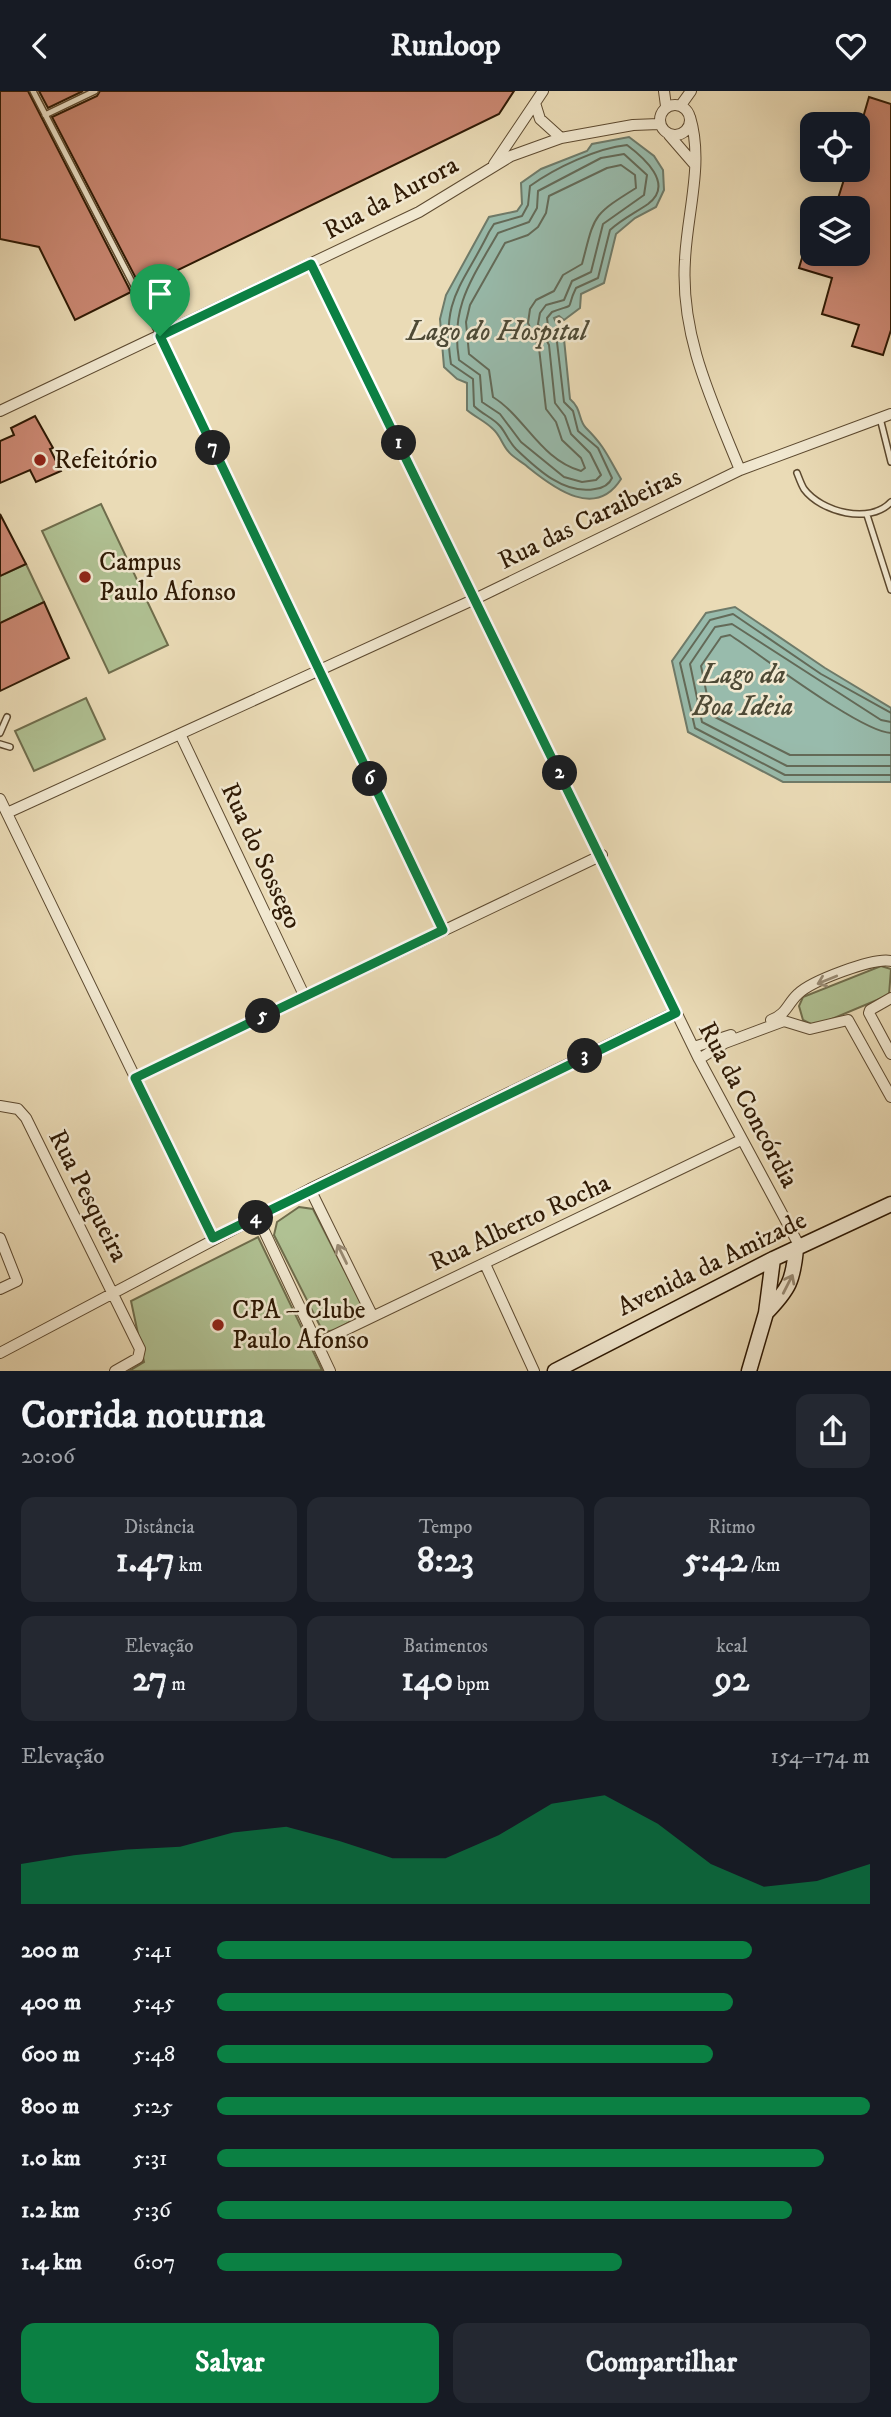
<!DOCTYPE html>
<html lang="pt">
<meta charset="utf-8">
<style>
body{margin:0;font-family:"IM FELL DW Pica",serif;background:#242831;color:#f1f3f6;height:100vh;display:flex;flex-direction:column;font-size:26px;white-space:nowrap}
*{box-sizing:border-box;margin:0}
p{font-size:23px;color:#9ea1a6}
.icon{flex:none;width:38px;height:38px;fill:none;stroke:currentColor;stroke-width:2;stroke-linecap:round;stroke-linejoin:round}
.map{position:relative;height:1280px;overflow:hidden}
.drawer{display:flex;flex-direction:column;background:#171b24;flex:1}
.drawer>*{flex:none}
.fabs{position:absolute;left:800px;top:21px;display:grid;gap:14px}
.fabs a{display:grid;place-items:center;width:70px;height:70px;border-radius:14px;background:#171b24;box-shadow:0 4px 18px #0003;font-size:35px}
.pin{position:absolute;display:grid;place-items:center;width:60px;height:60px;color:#fff;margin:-72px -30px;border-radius:50% 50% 50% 0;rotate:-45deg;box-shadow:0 0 7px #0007}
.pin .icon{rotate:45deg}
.km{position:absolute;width:35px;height:35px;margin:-18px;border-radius:50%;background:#222;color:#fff;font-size:19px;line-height:35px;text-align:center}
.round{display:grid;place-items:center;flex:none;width:74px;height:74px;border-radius:14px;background:#242831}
.head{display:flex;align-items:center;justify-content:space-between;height:119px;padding:0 21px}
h1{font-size:38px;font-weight:700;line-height:52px}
.stats{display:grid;grid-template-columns:repeat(3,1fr);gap:10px;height:119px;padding:7px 21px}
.stats div{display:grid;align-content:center;border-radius:14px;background:#242831;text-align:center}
.stats b{font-size:35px;font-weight:700}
.stats small{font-size:19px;font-weight:400}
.stats p{font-size:19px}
.chart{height:196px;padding:14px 21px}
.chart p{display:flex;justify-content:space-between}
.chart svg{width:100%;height:126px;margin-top:7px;fill:#0b8043;opacity:.7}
.button{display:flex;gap:14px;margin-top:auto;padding:14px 21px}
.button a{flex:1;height:80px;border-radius:14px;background:#0b8043;color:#fff;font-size:28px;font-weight:700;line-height:80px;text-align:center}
.button a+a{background:#242831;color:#f1f3f6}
ul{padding:0 21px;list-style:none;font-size:23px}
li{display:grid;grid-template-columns:112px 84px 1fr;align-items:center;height:52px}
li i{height:18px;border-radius:9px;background:#0b8043}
header{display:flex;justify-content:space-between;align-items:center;height:91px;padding:0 21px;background:#171b24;font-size:32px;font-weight:700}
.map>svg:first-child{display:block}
.green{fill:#b0c193;stroke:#6f6d4c;stroke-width:2}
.water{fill:#98bbac;stroke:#6e7a69;stroke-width:2}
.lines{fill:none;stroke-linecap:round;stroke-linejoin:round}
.shore{stroke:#636a58;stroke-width:2}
.building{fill:#cb8873;stroke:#2e1904;stroke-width:2}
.lane-casing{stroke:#5d4a30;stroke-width:8}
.street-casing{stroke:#5d4a30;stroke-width:12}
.secondary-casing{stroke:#2e1904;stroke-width:17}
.lane{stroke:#f1e8d0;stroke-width:5}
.street{stroke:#f1e8d0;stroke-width:10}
.secondary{stroke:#f1e8d0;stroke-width:14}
.oneway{stroke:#998b74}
.route-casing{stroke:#fff;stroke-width:14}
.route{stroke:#0b8043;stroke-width:9}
.poi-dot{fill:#8f2418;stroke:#f1e8d0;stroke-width:2.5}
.labels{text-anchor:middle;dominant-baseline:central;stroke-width:5;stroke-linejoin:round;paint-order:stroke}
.street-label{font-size:26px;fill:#2e1904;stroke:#f1e8d0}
.poi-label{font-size:26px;fill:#2e1904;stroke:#f1e8d0;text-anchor:start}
.water-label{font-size:28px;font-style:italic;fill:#4e4a36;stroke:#f1e8d0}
</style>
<header><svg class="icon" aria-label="back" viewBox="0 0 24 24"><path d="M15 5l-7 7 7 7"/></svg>Runloop<svg class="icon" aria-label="heart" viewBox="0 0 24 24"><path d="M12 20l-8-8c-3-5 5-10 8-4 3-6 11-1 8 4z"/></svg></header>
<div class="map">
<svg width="891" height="1280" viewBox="0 0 891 1280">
<rect width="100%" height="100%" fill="#eadbb6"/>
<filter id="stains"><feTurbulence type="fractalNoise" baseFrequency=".00286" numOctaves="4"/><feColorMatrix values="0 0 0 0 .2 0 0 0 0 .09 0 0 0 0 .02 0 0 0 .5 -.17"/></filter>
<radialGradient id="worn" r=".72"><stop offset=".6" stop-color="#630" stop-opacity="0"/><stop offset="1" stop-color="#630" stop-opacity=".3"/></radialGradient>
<path class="green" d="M101,413L168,554L109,582L42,440Z
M26,473L44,511L0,532V485Z
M86,607L105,648L34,680L15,640Z
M881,875L891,878L889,904L815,935L803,929L799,915L803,906Z
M299,1116L313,1118L363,1216L361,1224L336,1239L323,1241L274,1144L277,1131Z
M258,1146L322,1279L129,1280L144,1271L131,1210Z"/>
<path class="water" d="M629,46L654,65L663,79L664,99L656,116L635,127L616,143L604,192L581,203L580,217L564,229L559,225L554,227L564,248L570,308C582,318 578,329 586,337C605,356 607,364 621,388C596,428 555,398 529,377C523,371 513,367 508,360C502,353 500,344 493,338C485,330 475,326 467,319V292L457,288L444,276L440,228L446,204L489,126L517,120L522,113L521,92L541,78L587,60L592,53Z
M735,516L825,577L891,617V691H783L688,641L672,570L706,522Z"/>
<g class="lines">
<path class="shore" d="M627,54C643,66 675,93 648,113C635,122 622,128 610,139L598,187L576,197C564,221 579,211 552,221L547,227L548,235L557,251L564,311L573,320L578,340L598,357L612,387C609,394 603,397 595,398C564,404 537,378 516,358C509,351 506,342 500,335C493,327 482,323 474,315L473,288L451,273C441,207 462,196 489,141L494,133L522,125L528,114L530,95C555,77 597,57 627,54Z
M624,63L647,84L644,104L603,133L591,181L572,190L564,209L546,214L540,222L538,233L549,254L555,312L565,325L571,343L590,362L601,384L596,389L582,391L564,386L521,351L500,323L482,311L480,284L459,269C450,215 472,188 498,142L529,131L537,117L538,100L601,67Z
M621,74L635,84L636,97C591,125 595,124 582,173L563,184L554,200L536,209L530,218L528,232L539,257L546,318L556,331L562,349L581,367L585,377L581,380C541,369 525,326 493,306L489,279L469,263L466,231L470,214L505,152L528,144L538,136L546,122L549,105L607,77Z
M891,622L821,583L733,523L710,529L680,572L695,637L785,684H891
M891,631L881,629L732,533L715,536L690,573L702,631L787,675H891
M891,642C861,641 761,564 730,544L721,546L701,575L711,624L790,664H891"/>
</g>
<path class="building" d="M0,0H28L131,201L75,229L39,156L0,148Z
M39,0H83L48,17Z
M100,0H514L499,23L141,197L52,26L97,5Z
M869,6L891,13V239L883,264L852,255L859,234L822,223L832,187L799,177L809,143H812V163H858V117H835L847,79H858V44Z
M35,325L53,357L50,358L61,380L36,391L30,379L0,392V350L14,344L11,337Z
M0,423L26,473L0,485Z
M44,511L69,567L0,600V532Z"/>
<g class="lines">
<g class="lane-casing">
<path id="lane" d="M33,0L160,245
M45,24L95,0
M880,327L891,371
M797,382C799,387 801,393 804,398C821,421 870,434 891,411
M867,424L891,499
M0,642L7,626
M0,653L10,656"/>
</g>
<g class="street-casing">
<path id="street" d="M543,0L535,12L540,28L561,47
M664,0L666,15
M660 29a15 15 0 1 1 30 0a15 15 0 1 1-30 0Z
M681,14L691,0
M690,26C704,72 687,122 685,169C680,245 712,310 740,379
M669,44L695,74
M494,73L535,12
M311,173L699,968L800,1156
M160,245L443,839
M0,320L419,121L511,65L561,47L633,34L659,33
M180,643L304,904
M0,708L213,1147
M7,722L475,508L740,379L891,323
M891,907L870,919L869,922L891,963
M771,929C787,923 787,913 798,903C811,890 874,866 891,870
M694,956L731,944
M699,968L725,952L784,930L810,938L848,929L891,1006
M135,987L602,764
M0,1015L18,1018L26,1027L140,1258L138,1267L115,1280
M310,1098L372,1224
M258,1127L330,1280
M0,1147L17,1190L0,1198
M485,1173L534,1280
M318,1252L741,1049
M0,1262L310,1098L676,921"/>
</g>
<g class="secondary-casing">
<path id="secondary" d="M766,1222C789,1198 793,1190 796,1158
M555,1280L773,1168L891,1113
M749,1280L766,1222L773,1168"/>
</g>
<use href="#lane" class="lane"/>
<use href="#street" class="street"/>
<use href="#secondary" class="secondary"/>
</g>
<defs><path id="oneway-shaft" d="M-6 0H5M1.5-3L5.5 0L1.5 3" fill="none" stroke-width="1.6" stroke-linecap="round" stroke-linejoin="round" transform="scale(1.75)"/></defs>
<g class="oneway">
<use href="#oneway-shaft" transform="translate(827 889) rotate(158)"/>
<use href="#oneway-shaft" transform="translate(342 1163) rotate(-116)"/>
<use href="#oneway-shaft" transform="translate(788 1193) rotate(-63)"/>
</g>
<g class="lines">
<g class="route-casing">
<path id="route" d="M311,173L676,922L213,1147L135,987L443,839L160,245Z"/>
</g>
<use href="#route" class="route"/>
</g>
<g class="poi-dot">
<circle cx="40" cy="369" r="7"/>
<circle cx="85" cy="486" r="7"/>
<circle cx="218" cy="1234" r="7"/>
</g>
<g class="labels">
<g class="street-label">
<text transform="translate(391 107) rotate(-28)">Rua da Aurora</text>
<text transform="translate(590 428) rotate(-26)">Rua das Caraibeiras</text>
<text transform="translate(261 765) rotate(65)">Rua do Sossego</text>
<text transform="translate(748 1014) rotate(62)">Rua da Concórdia</text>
<text transform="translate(88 1105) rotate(63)">Rua Pesqueira</text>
<text transform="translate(520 1132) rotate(-25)">Rua Alberto Rocha</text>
<text transform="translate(712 1173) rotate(-26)">Avenida da Amizade</text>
</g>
<g class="poi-label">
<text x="54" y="369">Refeitório</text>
<text x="99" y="471">Campus<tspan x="99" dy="30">Paulo Afonso</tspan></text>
<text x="232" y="1219">CPA – Clube<tspan x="232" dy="30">Paulo Afonso</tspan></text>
</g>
<g class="water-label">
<text x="497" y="240">Lago do Hospital</text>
<text x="743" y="583">Lago da<tspan x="743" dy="32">Boa Ideia</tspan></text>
</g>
</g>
<rect width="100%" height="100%" filter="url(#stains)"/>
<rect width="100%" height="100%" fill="url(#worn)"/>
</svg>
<div class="fabs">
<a><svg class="icon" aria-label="locate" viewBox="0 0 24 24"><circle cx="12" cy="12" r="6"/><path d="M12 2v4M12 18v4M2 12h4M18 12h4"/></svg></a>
<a><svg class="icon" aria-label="layers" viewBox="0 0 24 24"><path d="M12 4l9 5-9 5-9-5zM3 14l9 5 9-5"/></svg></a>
</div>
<div class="pin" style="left:160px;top:245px;background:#1e9e55"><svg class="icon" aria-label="arrive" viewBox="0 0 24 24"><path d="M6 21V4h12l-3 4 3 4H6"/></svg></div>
<b class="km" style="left:399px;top:352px">1</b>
<b class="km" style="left:560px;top:682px">2</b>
<b class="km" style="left:585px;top:965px">3</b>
<b class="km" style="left:256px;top:1127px">4</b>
<b class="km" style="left:263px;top:925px">5</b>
<b class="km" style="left:370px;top:688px">6</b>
<b class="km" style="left:213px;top:357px">7</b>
</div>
<section class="drawer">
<div class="head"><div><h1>Corrida noturna</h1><p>20:06</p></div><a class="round"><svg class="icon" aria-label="share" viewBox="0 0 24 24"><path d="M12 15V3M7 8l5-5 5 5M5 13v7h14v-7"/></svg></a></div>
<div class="stats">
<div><p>Distância</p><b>1.47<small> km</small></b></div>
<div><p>Tempo</p><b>8:23</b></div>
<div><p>Ritmo</p><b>5:42<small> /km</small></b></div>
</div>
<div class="stats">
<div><p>Elevação</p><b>27<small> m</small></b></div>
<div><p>Batimentos</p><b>140<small> bpm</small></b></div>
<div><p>kcal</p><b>92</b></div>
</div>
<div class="chart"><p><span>Elevação</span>154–174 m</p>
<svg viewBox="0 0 160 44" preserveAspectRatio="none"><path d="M0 44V30L10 27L20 25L30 24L40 19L50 17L60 22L70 28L80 28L90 20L100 9L110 6L120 16L130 30L140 38L150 36L160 30V44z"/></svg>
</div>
<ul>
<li><b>200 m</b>5:41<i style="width:82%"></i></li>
<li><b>400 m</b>5:45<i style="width:79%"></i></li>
<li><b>600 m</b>5:48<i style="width:76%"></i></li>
<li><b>800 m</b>5:25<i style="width:100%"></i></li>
<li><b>1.0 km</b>5:31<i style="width:93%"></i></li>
<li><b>1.2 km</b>5:36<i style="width:88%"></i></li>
<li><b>1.4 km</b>6:07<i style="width:62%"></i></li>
</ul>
<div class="button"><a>Salvar</a><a>Compartilhar</a></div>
</section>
